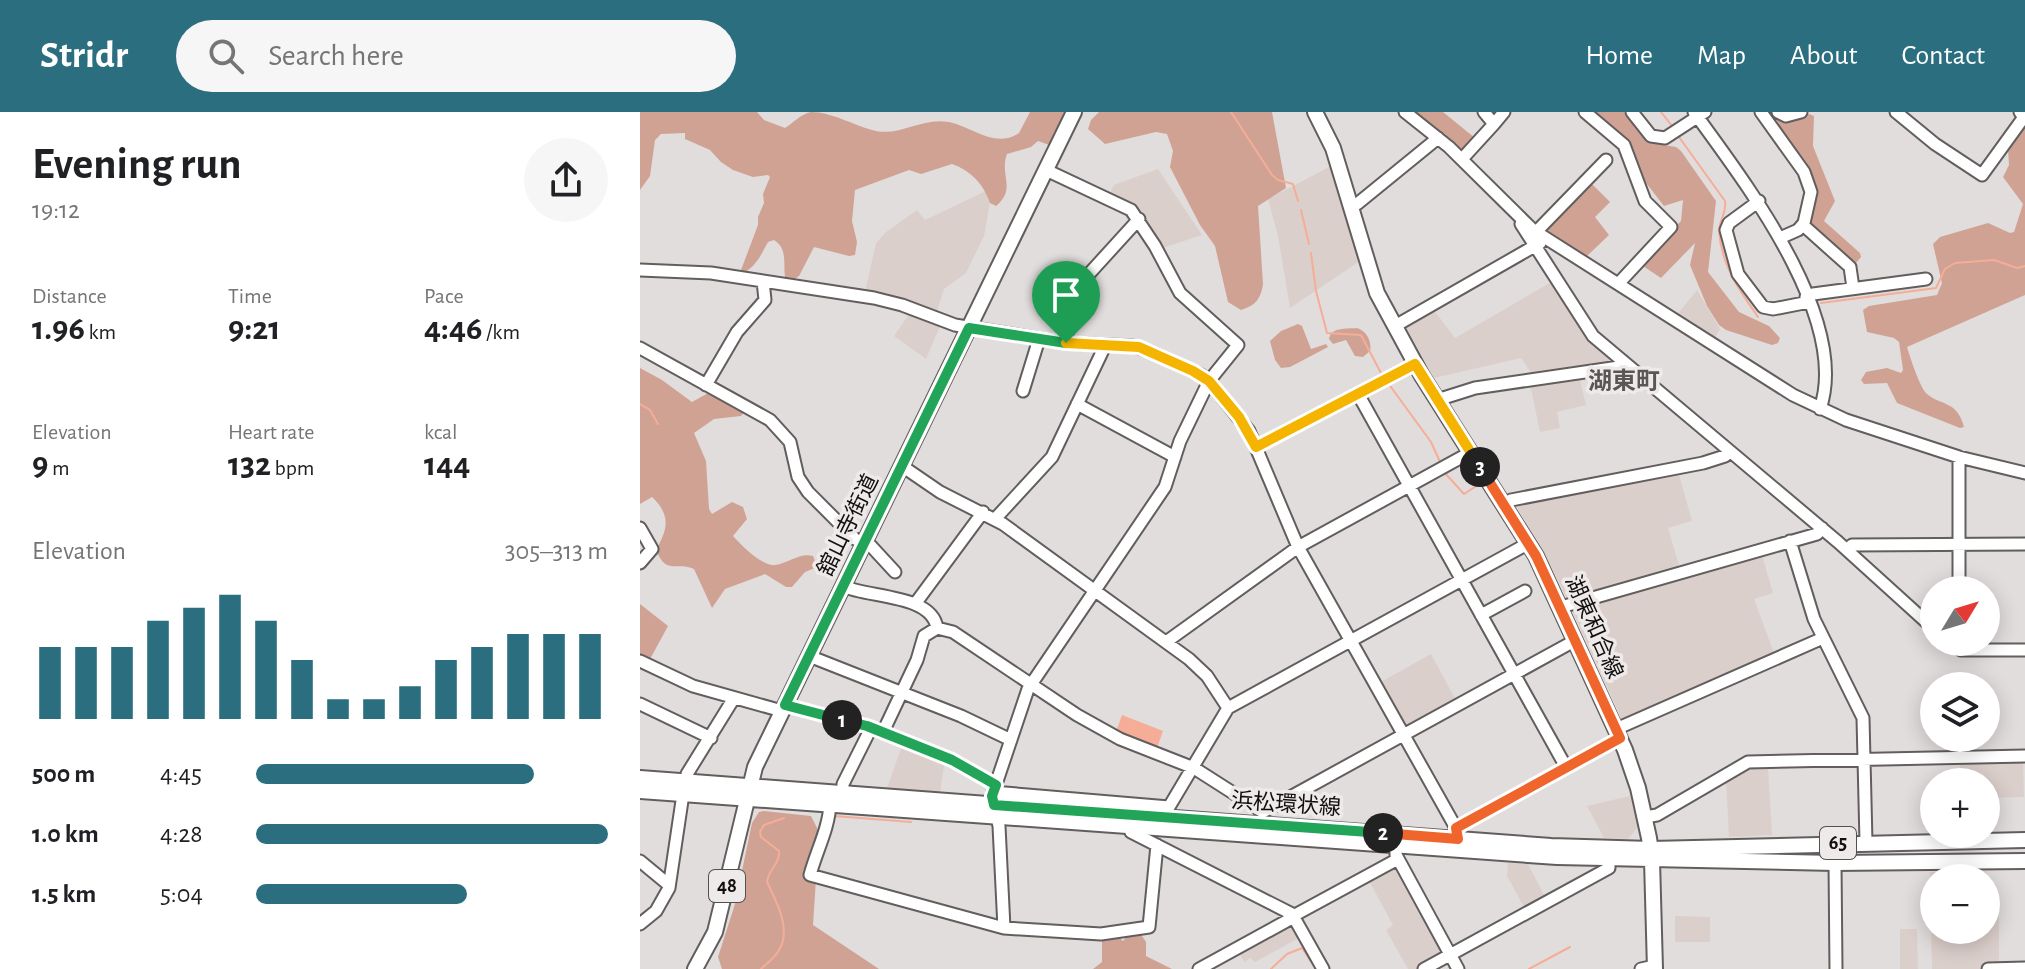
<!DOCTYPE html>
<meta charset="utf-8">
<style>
body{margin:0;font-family:"Alegreya Sans","Noto Sans JP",sans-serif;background:#f6f6f6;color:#202124;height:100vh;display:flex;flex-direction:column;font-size:30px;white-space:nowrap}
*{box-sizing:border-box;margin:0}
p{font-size:26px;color:#757577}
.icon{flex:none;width:44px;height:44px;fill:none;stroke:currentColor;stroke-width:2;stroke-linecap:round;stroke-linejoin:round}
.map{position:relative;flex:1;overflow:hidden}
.drawer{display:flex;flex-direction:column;background:#fff;width:640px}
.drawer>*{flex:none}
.needle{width:52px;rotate:52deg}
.fabs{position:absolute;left:1280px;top:464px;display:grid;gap:16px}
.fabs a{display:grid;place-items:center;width:80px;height:80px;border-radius:50%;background:#fff;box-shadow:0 4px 20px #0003;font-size:40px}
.pin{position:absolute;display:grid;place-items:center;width:68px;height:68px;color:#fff;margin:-82px -34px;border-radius:50% 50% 50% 0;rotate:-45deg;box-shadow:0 0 8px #0007}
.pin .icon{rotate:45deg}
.km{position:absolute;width:40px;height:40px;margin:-20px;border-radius:50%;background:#222;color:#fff;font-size:22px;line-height:40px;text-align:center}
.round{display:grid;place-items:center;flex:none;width:84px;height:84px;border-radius:42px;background:#f6f6f6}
.summary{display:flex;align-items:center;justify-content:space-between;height:136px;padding:0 32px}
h1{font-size:44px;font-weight:700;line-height:60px}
.stats{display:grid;grid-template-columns:repeat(3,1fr);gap:12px;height:136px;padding:8px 32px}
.stats div{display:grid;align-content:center}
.stats b{font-size:34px;font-weight:700}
.stats small{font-size:22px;font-weight:400}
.stats p{font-size:22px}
.chart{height:224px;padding:16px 32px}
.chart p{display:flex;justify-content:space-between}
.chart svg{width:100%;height:144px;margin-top:8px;stroke:#2a6e7f;stroke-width:6}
ul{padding:0 32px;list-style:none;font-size:26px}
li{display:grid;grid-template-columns:128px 96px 1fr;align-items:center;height:60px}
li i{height:20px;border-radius:10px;background:#2a6e7f}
header{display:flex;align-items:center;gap:48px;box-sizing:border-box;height:112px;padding:0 40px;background:#2a6e7f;color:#fff}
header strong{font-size:38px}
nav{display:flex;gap:44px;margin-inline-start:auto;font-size:28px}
.search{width:560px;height:72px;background:#f6f6f6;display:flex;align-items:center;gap:20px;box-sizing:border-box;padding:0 28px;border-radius:44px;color:#757577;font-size:30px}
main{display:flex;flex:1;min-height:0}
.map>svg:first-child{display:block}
.built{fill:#dbcfcb;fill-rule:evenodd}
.green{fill:#d0a294}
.water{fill:#f5ad97}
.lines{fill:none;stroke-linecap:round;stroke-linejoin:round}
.stream{stroke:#f5ad97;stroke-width:2}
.minor-casing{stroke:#615e5d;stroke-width:15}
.major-casing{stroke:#615e5d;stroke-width:18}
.minor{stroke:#fff;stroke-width:11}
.major{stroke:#fff;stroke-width:14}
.split-1-casing{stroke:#fff;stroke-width:16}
.split-2-casing{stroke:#fff;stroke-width:16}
.split-3-casing{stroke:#fff;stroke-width:16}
.split-4-casing{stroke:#fff;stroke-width:16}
.split-1{stroke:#22a559;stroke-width:10}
.split-2{stroke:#22a559;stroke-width:10}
.split-3{stroke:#f0652b;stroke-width:10}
.split-4{stroke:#f5b400;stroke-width:10}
.labels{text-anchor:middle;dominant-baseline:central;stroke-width:7;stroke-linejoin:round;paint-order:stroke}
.shield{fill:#eeeae9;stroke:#535150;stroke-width:2}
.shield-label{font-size:20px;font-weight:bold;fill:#110f0f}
.street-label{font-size:22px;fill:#110f0f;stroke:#eeeae9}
.neighbourhood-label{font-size:24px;font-weight:bold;fill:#595655;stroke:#eeeae9}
</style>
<header>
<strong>Stridr</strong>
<div class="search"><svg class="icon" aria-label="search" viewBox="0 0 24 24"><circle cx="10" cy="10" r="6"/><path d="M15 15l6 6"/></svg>Search here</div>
<nav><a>Home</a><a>Map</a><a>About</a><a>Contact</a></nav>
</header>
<main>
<section class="drawer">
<div class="summary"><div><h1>Evening run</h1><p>19:12</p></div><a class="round"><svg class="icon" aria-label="share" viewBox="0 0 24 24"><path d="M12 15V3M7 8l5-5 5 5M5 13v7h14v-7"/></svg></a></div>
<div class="stats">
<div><p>Distance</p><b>1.96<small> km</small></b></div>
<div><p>Time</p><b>9:21</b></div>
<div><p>Pace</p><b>4:46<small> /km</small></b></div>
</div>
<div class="stats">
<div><p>Elevation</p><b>9<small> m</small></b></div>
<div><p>Heart rate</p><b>132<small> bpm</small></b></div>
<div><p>kcal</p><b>144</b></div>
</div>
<div class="chart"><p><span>Elevation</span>305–313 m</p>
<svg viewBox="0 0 160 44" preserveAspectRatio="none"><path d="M5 44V22M15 44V22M25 44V22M35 44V14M45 44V10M55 44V6M65 44V14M75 44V26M85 44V38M95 44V38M105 44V34M115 44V26M125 44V22M135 44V18M145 44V18M155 44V18"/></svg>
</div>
<ul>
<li><b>500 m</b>4:45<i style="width:79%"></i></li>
<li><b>1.0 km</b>4:28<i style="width:100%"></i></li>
<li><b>1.5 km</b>5:04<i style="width:60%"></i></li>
</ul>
</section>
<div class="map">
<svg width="1385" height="857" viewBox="0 0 1385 857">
<rect width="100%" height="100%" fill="#e1dddc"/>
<path class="built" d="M693,53L720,149L650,196L638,124L628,87Z
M518,57L562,123L520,137L469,83L474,73Z
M346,79L350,91L344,124L326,161L304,177L296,202L225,180L236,131L246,120L277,98L285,108Z
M913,169L976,249L975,252L894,265L881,246L794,266L765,213L793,197L815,226Z
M1057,178L1080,217L1073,228L1036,204Z
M270,201L301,212L286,247L254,224Z
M939,265L946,293L917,300L920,316L900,320L890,272Z
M1038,359L1052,409L1028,416L1040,457L928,489L904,439L874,391Z
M1121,440L1133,481L1114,487L1135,544L983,610L930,494Z
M791,542L817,590L765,616L739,571Z
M263,631L305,648L300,680L247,676Z
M1383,648L1384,685L1346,686V670H1320V649Z
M1109,654H1128L1132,723L1089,725L1086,667Z
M990,684L998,715L988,727L964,726L947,694Z
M868,751L888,752L906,787L889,796L884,795L867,764Z
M752,754L760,756L804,843L778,857H768L746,818L753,813L728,767Z
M1346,759L1347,805H1359V853L1338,857H1292L1290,760ZM1294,766H1346V818H1294Z
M1035,804L1070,805V830H1035Z
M652,808L661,825L615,850L610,846L604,850L598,838Z
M1260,817H1277L1278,857H1260Z"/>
<path class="green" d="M0,0H117L124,8L145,16C153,11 161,2 171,0C192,0 215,14 236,19C261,24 282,5 309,10C333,15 355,37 379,21L390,0H429L412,34L398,29L391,35L367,42C359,64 377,76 356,94L350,91C343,71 331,59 312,52L281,62L269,58L215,78L212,109L217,130L215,143L209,144L174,135L159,164L153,168L145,165C143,151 148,137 134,128L128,130C122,141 117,153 105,160L101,158L118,113V105L124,91L123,82L130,65L128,63L113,65L93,58L81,50L70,38L45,27V21L21,22L15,28L10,64L0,78Z
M459,0H632L646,76L618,94L623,172C621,187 615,194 601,198L588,190L575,134L560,113L530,55L533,39L527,22L516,20L465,32L448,17L451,8Z
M772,0H803L835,26L823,41Z
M951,0H984L1007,30L1036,35L1041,39L1076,89L1068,160L1099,200L1129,214L1140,226L1138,231L1132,233L1086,218L1079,213L1067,194L1050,153L1055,131L1021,166L1000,152L1041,109L1043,88L1024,94Z
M1126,0H1132C1145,12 1154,7 1169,2L1174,4L1173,34L1195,89L1184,109L1220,141L1221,145L1216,151L1171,114L1170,107L1175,80Z
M1385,12V183L1267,235C1270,245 1280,276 1287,282C1301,294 1317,288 1324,315L1320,316L1257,291L1247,271L1224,272L1221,268L1226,260L1247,256L1261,261L1263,258L1259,230L1254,226L1227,220L1223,198L1229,194L1297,183L1302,171L1293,132L1300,125L1348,111L1370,121L1374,120L1383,92L1363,65L1369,53L1368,37Z
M949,69L970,90L955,105L969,123L945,146L900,118Z
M658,212L662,214L671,237L686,232L688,235L650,255L641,256L635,248L630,229L641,219Z
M717,216C727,219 732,230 730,239L723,245L715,244L706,228L693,232L689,227C691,215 706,217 717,216Z
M0,256L22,268L52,290L70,280L105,299L101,304L74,307L54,321L66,349L69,397L72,402L92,390L103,395L107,407L93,424C101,433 123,455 135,453C149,451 160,440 173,444L176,452L175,456L165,460L152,475H146L125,462L85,477L72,496L54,457C35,449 27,464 16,438C28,417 31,403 12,385L0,392Z
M0,492L28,514L9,549L0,544Z
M124,699L171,704L179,720L173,813L239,857H82L78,845L95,792L112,711L119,700Z
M500,821L506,830V844L532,857H453L462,850V826L476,823L483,829L488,823Z"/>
<path class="water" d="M482,603L523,619L517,636L476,620Z"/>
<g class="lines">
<path class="stream" d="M591,0L632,63L638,68L653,72L658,89
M1021,0L1032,14
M1039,25L1085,89C1087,101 1079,108 1079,119C1081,153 1100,179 1118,205
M661,98L669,132
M671,141L676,179L687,221L721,223L742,263
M1181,191L1296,176L1305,157L1315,151L1354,148L1377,156L1385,154
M748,271L791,330L801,352
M0,292L10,298L18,312
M804,360L824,382L841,371
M194,704L271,710
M121,857C127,851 135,846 139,838C152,817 136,789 127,770C128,758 140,752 139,739L121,725L120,720L124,713L144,706
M631,857L647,842L662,836L676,857
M889,857L930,835"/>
<g class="minor-casing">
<path id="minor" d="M765,0L809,35L893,118L1153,283L1206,308L1319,345L1385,361
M945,0L984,33L1005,89L1031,115L978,172
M992,0L1011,24L1025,26L1065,0
M1054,0C1104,69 1211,207 1180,297
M1121,0L1164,60L1171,80L1164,111L1158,118L1140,126
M1138,0L1146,4L1161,0
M1256,0L1295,32L1342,63L1384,5L1380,0
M854,12L864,0
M822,47L854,12L844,0
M1119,89L1089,111L1086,118L1098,162L1123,195L1133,197L1169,190
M710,94L717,92L798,26
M881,112L953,224L1198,430L1294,517
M1163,113L1210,155L1213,176
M896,120L966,48
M0,158L71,161L234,186L262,193L315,213L426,231L493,234L511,240L561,263L574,275L609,319L658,435L816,716L818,727
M1166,185L1173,182L1286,167
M755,214L900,131
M426,231L431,195L438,174L499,107
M0,236L130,308L150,330L158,365L168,380L215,427L231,434L255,460
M66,273L97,220L125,188L123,169
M383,279L399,227
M718,282L926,655
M797,288L835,276L979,255L983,249
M437,292L535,345
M616,335L775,252
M262,354L300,380L363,412L549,547L567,564L588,596
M864,393L871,388L1063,351L1085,344L1089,339
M355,407L412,345L463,238V233
M0,416L12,437L0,451
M1150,429L1174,507L1223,606L1226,730
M1207,438L1212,433L1385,432
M203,474C228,486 292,482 297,516
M1319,478V345
M275,492L343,400
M921,495L1177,422L1182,416
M841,503L885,479
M526,530L658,435L831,340
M1309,530L1321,538H1385
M169,544L321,604L371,628
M0,549L53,574L142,599
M0,592L71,626
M145,593L227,614L312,648L356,673
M976,617L1183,526
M243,620L277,548L284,524L297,516L313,520L437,603L480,627L554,656L623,700L936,528
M47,670V662L94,586
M353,680L529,695L588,596L889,431
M203,681V672L231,616
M190,692C189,716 176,740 170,763L364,816L461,822L509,815L517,733
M1005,705L1017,703L1108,650L1385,644
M492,709L491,720L652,802L683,857
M816,716L980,626
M756,734V743L818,857
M0,749L29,773
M1195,751L1196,857
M653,804L758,747
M0,812L16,799L29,776L43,682
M364,816L359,714L352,684L388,577L525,375L540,329L569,269L598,233L540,181L515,134L491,98L406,58
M559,857L654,805
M784,857L969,756V747
M1001,857L1015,854
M1348,857L1385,856"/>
</g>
<g class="major-casing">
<path id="major" d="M675,0L693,36L737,181L782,264L896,444L985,638L998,676L1009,726L1012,748L1015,857
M0,666L911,734L1011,737L1385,728
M0,679L917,745L1195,751L1385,749
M55,857L75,820L115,655L434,0"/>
</g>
<use href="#minor" class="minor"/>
<use href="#major" class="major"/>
</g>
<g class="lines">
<g class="split-1-casing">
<path id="split-1" d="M202,608L145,593L329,216L426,231"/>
</g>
<g class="split-2-casing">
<path id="split-2" d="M202,608L227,614L312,648L356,673L352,684L354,693L743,721"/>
</g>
<g class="split-3-casing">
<path id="split-3" d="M743,721L818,727L816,716L980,626L896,444L840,355"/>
</g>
<g class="split-4-casing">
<path id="split-4" d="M426,231L499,235L553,259L569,269L599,305L616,335L775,252L840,355"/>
</g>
<use href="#split-1" class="split-1"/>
<use href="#split-2" class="split-2"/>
<use href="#split-3" class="split-3"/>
<use href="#split-4" class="split-4"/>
</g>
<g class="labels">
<g class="shield">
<rect x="1180" y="715" width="36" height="32" rx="6"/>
<rect x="69" y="758" width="36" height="32" rx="6"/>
</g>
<g class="shield-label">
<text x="1198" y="731">65</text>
<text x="87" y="774">48</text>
</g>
<g class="street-label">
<text transform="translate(208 413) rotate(-64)">舘山寺街道</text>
<text transform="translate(954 515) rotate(66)">湖東和合線</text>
<text transform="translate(646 692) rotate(4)">浜松環状線</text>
</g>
<g class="neighbourhood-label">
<text x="984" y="270">湖東町</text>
</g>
</g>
</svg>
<div class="fabs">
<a><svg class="needle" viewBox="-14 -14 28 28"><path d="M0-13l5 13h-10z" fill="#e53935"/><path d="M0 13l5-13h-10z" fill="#757577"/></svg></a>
<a><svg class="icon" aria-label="layers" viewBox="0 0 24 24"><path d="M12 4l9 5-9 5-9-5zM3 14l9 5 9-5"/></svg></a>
<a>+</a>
<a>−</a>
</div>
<div class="pin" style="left:426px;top:231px;background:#1e9e55"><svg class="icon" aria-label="arrive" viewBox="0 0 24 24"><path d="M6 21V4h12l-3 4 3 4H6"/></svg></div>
<b class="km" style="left:202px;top:608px">1</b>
<b class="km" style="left:743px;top:721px">2</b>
<b class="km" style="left:840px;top:355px">3</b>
</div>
</main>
